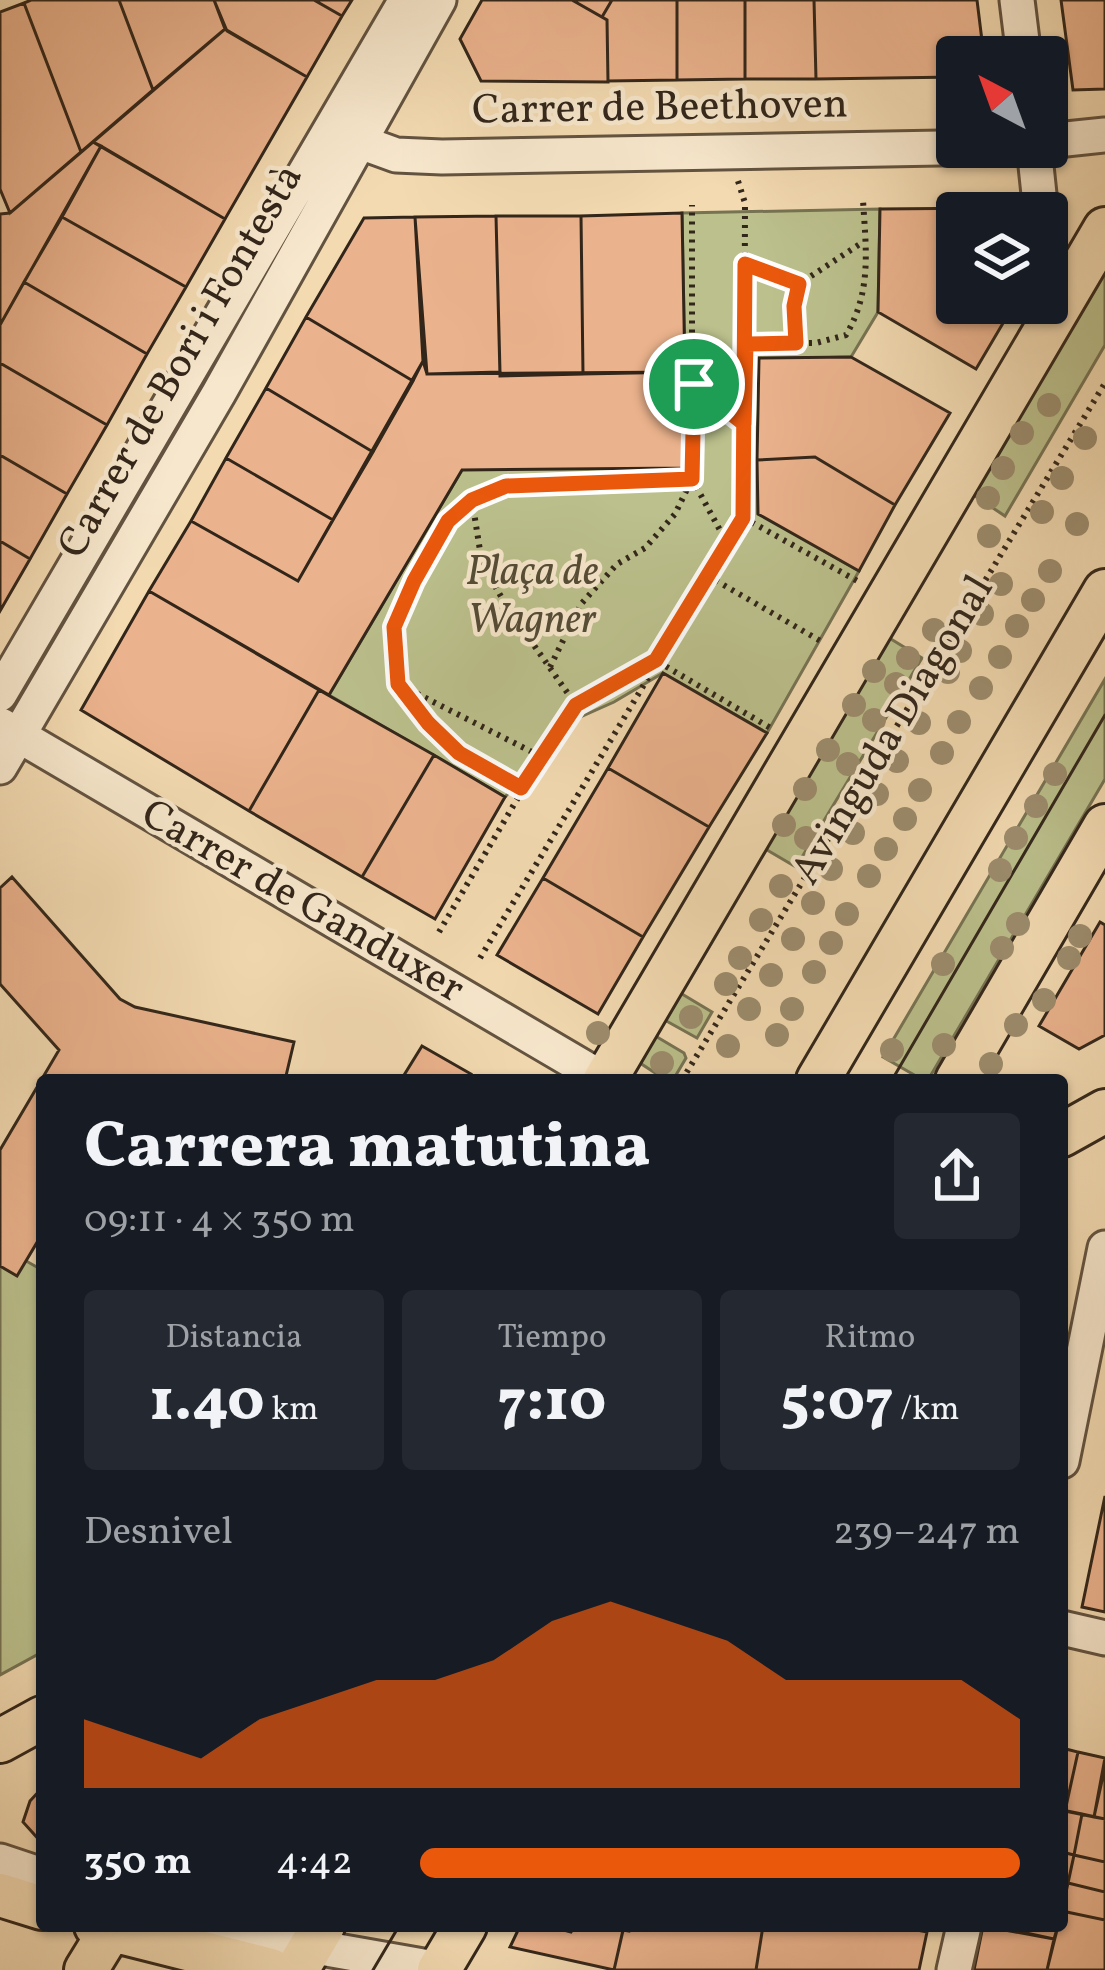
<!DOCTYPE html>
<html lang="es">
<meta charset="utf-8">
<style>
body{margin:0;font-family:Vollkorn,serif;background:#242831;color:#f1f3f6;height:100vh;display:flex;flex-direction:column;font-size:45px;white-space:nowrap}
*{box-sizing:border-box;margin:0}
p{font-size:39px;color:#9ea1a6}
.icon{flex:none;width:66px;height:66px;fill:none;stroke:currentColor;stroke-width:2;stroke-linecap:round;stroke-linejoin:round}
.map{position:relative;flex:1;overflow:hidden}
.panel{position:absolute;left:36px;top:1074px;width:1032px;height:858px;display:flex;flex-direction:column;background:#171b24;border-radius:12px;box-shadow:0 3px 9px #0004}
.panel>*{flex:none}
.needle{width:78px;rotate:319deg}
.buttons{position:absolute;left:936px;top:36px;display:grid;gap:24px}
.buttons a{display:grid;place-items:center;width:132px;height:132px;border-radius:12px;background:#171b24;box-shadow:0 3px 9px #0004;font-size:60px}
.pin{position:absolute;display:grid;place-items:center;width:102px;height:102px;color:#fff;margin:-51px;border:6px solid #fff;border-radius:50%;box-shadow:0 3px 12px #0007}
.round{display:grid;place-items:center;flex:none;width:126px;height:126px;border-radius:12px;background:#242831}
.head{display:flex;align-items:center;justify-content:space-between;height:204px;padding:0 48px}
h1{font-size:66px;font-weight:800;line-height:90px}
.stats{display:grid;grid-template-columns:repeat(3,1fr);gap:18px;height:204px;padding:12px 48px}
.stats div{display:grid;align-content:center;border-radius:12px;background:#242831;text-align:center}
.stats b{font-size:60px;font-weight:800}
.stats small{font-size:33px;font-weight:400}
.stats p{font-size:33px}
.chart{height:336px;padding:24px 48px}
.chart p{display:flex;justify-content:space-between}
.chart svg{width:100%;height:216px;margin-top:12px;fill:#ea580c;opacity:.7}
ul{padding:0 48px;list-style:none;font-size:39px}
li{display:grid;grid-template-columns:192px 144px 1fr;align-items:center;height:90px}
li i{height:30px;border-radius:15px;background:#ea580c}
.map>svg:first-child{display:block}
.green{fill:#bbc08c;stroke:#767353;stroke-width:3}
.building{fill:#ebb38d;stroke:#32261a;stroke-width:3}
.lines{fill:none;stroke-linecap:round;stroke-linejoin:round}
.minor-casing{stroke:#625340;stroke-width:39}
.major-casing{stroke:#32261a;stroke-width:48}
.path{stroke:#32261a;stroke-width:6;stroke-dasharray:3 6;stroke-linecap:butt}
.minor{stroke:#f7e7cc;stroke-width:33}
.major{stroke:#f3dab1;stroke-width:42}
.tram{stroke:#32261a;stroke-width:3}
.tree{fill:#9c8c6d}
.route-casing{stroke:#fff;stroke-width:24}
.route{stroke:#ea580c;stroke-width:15}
.labels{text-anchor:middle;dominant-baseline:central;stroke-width:9;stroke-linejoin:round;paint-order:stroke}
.street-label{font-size:42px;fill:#32261a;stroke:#f7e7cc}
.park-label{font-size:42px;font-style:italic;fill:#544c36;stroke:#f7e7cc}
</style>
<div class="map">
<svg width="1105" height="1970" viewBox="0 0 1105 1970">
<rect width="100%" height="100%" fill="#f3dab1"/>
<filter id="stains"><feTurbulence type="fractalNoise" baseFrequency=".00167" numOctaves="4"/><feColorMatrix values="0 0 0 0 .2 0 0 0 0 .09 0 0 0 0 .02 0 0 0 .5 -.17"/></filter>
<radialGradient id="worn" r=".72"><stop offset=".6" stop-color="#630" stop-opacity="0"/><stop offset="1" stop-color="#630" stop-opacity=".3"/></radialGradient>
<path class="green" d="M880,209L878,312L851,357L759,359L758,513L859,571L767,733L663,673L614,702L576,719L505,797L329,695L462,470L685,372L682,213Z
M1105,261V345L1005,516L975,496L977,478Z
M886,636L922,658L796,867L762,847Z
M1105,679V779L928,1080H923L883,1057Z
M677,991L712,1012L697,1038L661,1018Z
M652,1034L684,1053L686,1058L673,1080H666L640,1063L639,1057Z
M0,1246L42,1270V1652L0,1675Z"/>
<path class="building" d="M31,0H119L153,90L81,152L24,3Z
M119,0H214L225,29L153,90Z
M214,0H314L342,16L307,77L227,31Z
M314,0H352L342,16Z
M482,0H572L607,20L608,82L481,81L460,39Z
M572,0H612L602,17Z
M612,0H677V80L608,81L607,20L602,17Z
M677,0H745V79L677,80Z
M745,0H814L816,79H745Z
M814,0H977L984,57H957V77L816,79Z
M1061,0H1105V89L1073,90Z
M24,3L81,152L10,213L0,189V12Z
M225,29L307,77L225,219L93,142Z
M93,142L101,146L0,325V214L10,213Z
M101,146L225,219L186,287L62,217Z
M995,208V213H957V303H1007L1009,313L976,369L878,312L880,209Z
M682,213L685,372L583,374L581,216Z
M496,216H581L583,374L500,376Z
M496,216L500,372L427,374L415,217Z
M62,217L186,287L147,354L24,282Z
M415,217L423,361L413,381L306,317L364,218Z
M24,282L147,354L107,425L0,363V325Z
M306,317L413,381L373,452L266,388Z
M851,357L950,413L895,505L815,457L757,460L759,358Z
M423,361L427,374L685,372L684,468L462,470L329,695L149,591L191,521L298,581Z
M0,363L107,425L67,494L0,455Z
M266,388L373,452L333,520L226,458Z
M0,455L67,494L30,559L0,541Z
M815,457L895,505L859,571L758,514L757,460Z
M226,458L333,520L298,581L191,521Z
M0,541L30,559L0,611Z
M149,591L319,690L249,811L81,710Z
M663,673L767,733L709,827L608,768Z
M319,690L434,755L362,877L249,811Z
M434,755L505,797L435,919L362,877Z
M608,768L709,827L643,937L543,878Z
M12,877L120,999L135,1007L294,1042L285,1080H42V1234L17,1276L0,1266V1150L59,1050L0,984V888Z
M543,878L643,937L598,1014L497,955Z
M1100,922L1105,925V1035L1079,1049L1039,1026Z
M422,1046L471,1074L468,1080H401Z
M1105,1496V1612L1082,1607Z
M1062,1748L1078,1752L1065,1811L1062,1810Z
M1078,1752L1105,1758L1094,1817L1065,1811Z
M1105,1767V1819L1094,1817Z
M42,1788V1843L23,1822L30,1801Z
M1062,1810L1082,1814L1074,1855L1062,1852Z
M1082,1814L1105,1819V1862L1074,1855Z
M1062,1852L1074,1855L1068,1883L1062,1882Z
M1074,1855L1105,1862V1892L1068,1883Z
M1068,1883L1105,1892V1920L1062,1911Z
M1062,1911L1105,1920V1970H1047L1058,1926H1062Z
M520,1926H562L560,1929L571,1932L575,1926L601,1930L602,1926H624L614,1970L510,1947Z
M630,1926H763L756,1970H614L623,1930L629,1931Z
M763,1926H897L927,1932L919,1970H756Z
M983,1926L1054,1939L1047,1970H974Z
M994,1926H1058L1054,1939Z"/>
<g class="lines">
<g class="minor-casing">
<path id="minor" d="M1017,0L1024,57
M341,135L396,155L442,157L996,147
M1047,141L1105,135
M1034,147L1041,213
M1047,268L1053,318
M0,694L406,0
M1,725L605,1080
M0,767L219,393L439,0
M1062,1461L1105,1248
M1062,1628L1105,1638
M0,1861L42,1875
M196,1926L440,1969
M954,1970L964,1926"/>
</g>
<g class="major-casing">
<path id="major" d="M605,1080L1105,229
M818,1080L1105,591
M957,1080L1105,826
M1062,1135L1105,1111
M0,1741L42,1718
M0,1895L42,1908
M96,1926L271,1970
M86,1970L113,1926
M297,1970L323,1926
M439,1970L465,1926"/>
</g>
<path class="path" d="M738,181L745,203L744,518
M745,264L799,284L863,242
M795,343L793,306L799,284
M746,344L816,343L846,335C872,291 866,250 863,200
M696,386L744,424
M692,479L727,543
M472,500L482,563L507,607L576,705
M744,518L861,583
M708,576L824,643
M550,667L581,604L617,564L645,548L675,514L692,479V205
M401,689C442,741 464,756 521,788
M540,756L398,684L394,627L448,521L472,500L506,486L692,479
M439,932L559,728L576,705L655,660L774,730
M480,958L744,518
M682,1080L1105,383"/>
<use href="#minor" class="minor"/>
<use href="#major" class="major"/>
<path class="tram" d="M892,1080L1105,715
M373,1970L399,1926"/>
</g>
<g class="tree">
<circle cx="1049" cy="405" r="12"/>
<circle cx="1022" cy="433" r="12"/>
<circle cx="1085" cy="438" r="12"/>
<circle cx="1003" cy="468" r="12"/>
<circle cx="1062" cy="478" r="12"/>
<circle cx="988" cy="498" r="12"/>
<circle cx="1042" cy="512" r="12"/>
<circle cx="1077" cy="524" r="12"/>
<circle cx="989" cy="536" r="12"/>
<circle cx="1050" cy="571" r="12"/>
<circle cx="1001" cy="584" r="12"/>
<circle cx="1033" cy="600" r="12"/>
<circle cx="982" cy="614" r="12"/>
<circle cx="1017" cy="626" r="12"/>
<circle cx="934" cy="630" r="12"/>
<circle cx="960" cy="651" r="12"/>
<circle cx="1000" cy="657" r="12"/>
<circle cx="908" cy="658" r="12"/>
<circle cx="874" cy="671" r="12"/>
<circle cx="948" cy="672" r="12"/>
<circle cx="896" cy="684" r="12"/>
<circle cx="981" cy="688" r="12"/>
<circle cx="854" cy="705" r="12"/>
<circle cx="874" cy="720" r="12"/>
<circle cx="959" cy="722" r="12"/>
<circle cx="919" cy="723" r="12"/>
<circle cx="828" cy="750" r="12"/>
<circle cx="942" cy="753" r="12"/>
<circle cx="897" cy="761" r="12"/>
<circle cx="848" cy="764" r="12"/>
<circle cx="1055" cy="774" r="12"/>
<circle cx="805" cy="789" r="12"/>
<circle cx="920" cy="790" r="12"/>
<circle cx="877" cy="794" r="12"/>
<circle cx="1036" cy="806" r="12"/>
<circle cx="905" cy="819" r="12"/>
<circle cx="784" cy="825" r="12"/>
<circle cx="853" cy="833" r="12"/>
<circle cx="806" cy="838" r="12"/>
<circle cx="1016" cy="838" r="12"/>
<circle cx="886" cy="849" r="12"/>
<circle cx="831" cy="869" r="12"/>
<circle cx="1000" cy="870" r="12"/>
<circle cx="869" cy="876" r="12"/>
<circle cx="781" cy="886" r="12"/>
<circle cx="813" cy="903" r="12"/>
<circle cx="847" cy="914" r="12"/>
<circle cx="761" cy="920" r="12"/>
<circle cx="1018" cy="924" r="12"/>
<circle cx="1080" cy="936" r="12"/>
<circle cx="793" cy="939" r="12"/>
<circle cx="831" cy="943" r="12"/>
<circle cx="1002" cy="948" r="12"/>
<circle cx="740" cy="958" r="12"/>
<circle cx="1069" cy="958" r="12"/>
<circle cx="943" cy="964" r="12"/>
<circle cx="814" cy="972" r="12"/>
<circle cx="771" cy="975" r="12"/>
<circle cx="726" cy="984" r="12"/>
<circle cx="1044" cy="1000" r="12"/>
<circle cx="749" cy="1009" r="12"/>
<circle cx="792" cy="1009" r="12"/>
<circle cx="691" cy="1017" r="12"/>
<circle cx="1016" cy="1025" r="12"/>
<circle cx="598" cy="1033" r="12"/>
<circle cx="777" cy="1035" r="12"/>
<circle cx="944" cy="1045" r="12"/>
<circle cx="728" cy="1046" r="12"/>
<circle cx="892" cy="1050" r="12"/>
<circle cx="662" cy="1063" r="12"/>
<circle cx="991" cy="1064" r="12"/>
</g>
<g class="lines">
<g class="route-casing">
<path id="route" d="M694,384L692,479L506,486L472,500L448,521L414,581L394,627L398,684L428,723L459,753L521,788L576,705L656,660L743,518L745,264L799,284L794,306L796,343L746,344L744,424L694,384"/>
</g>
<use href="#route" class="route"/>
</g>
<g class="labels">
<g class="street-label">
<text transform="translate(660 109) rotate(-1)">Carrer de Beethoven</text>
<text transform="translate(182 362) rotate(-60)">Carrer de Bori i Fontestà</text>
<text transform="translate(894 731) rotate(-59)">Avinguda Diagonal</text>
<text transform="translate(302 903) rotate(30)">Carrer de Ganduxer</text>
</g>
<g class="park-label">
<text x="532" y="573">Plaça de<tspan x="532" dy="48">Wagner</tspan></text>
</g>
</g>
<rect width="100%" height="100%" filter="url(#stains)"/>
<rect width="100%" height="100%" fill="url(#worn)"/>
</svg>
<div class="buttons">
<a><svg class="needle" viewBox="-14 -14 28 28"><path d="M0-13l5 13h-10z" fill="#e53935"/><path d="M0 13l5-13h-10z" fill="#9ea1a6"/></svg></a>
<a><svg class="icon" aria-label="layers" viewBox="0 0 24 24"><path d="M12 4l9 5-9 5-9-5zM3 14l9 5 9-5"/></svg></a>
</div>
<div class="pin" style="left:694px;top:384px;background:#1e9e55"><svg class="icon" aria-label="arrive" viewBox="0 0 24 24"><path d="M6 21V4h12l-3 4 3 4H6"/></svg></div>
<section class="panel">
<div class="head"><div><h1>Carrera matutina</h1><p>09:11 · 4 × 350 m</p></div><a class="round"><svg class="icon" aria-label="share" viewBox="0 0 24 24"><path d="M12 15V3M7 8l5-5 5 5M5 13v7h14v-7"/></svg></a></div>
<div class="stats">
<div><p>Distancia</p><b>1.40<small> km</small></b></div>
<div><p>Tiempo</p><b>7:10</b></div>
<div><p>Ritmo</p><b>5:07<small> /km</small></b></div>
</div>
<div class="chart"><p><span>Desnivel</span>239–247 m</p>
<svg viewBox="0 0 160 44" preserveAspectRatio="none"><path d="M0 44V30L10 34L20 38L30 30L40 26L50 22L60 22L70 18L80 10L90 6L100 10L110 14L120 22L130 22L140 22L150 22L160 30V44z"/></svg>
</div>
<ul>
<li><b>350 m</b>4:42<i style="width:100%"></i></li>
</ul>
</section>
</div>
